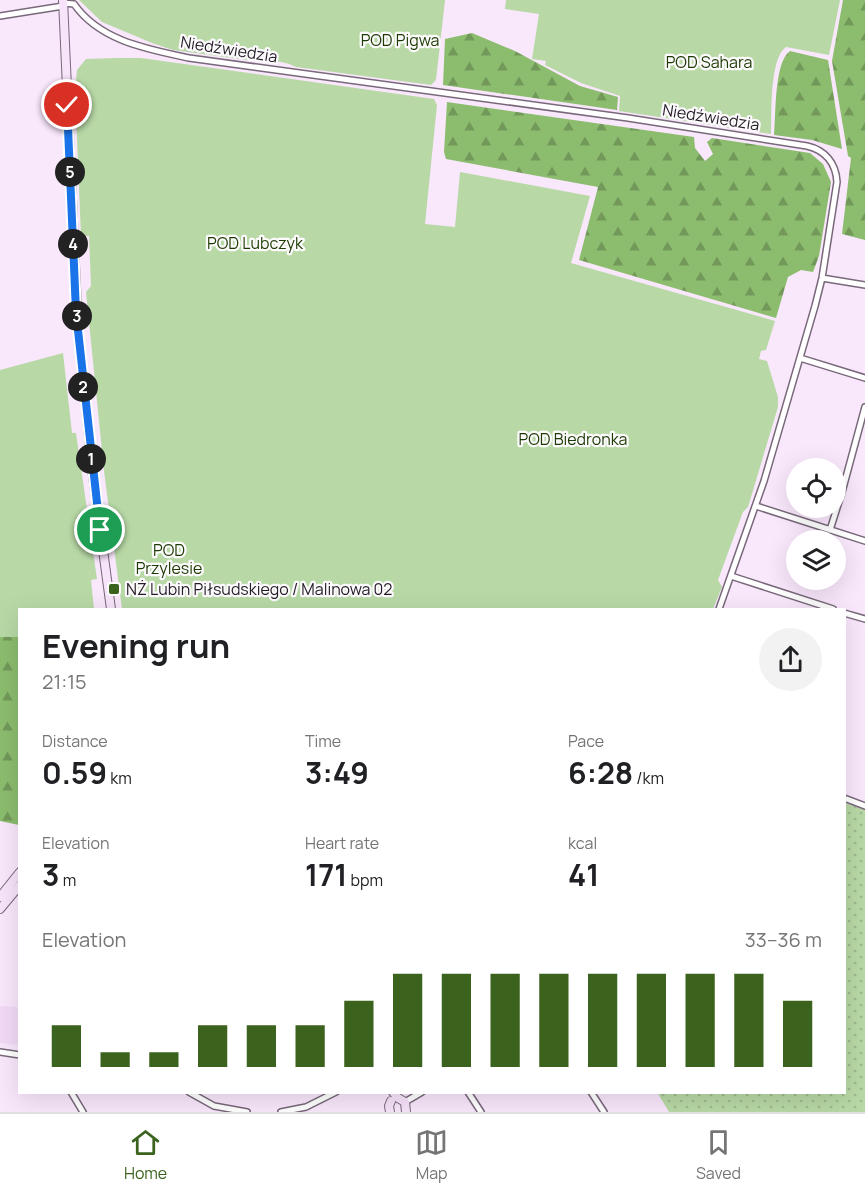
<!DOCTYPE html>
<meta charset="utf-8">
<style>
body{margin:0;font-family:Manrope,sans-serif;background:#f2f2f2;color:#202124;height:100vh;display:flex;flex-direction:column;font-size:22px;white-space:nowrap}
*{box-sizing:border-box;margin:0}
p{font-size:20px;color:#757577}
.icon{flex:none;width:33px;height:33px;fill:none;stroke:currentColor;stroke-width:2;stroke-linecap:round;stroke-linejoin:round}
.map{position:relative;flex:1;overflow:hidden}
.details{position:absolute;left:18px;top:608px;width:828px;height:486px;display:flex;flex-direction:column;background:#fff;border-radius:0px;box-shadow:0 6px 24px #0002}
.details>*{flex:none}
.buttons{position:absolute;left:786px;top:458px;display:grid;gap:12px}
.buttons a{display:grid;place-items:center;width:60px;height:60px;border-radius:50%;background:#fff;box-shadow:0 6px 24px #0002;font-size:30px}
.pin{position:absolute;display:grid;place-items:center;width:51px;height:51px;color:#fff;margin:-26px;border:3px solid #fff;border-radius:50%;box-shadow:0 2px 6px #0007}
.km{position:absolute;width:30px;height:30px;margin:-15px;border-radius:50%;background:#222;color:#fff;font-size:16px;line-height:30px;text-align:center}
.round{display:grid;place-items:center;flex:none;width:63px;height:63px;border-radius:32px;background:#f2f2f2}
.headline{display:flex;align-items:center;justify-content:space-between;height:102px;padding:0 24px}
h1{font-size:33px;font-weight:700;line-height:45px}
.stats{display:grid;grid-template-columns:repeat(3,1fr);gap:9px;height:102px;padding:6px 24px}
.stats div{display:grid;align-content:center}
.stats b{font-size:30px;font-weight:700}
.stats small{font-size:16px;font-weight:400}
.stats p{font-size:16px}
.chart{height:168px;padding:12px 24px}
.chart p{display:flex;justify-content:space-between}
.chart svg{width:100%;height:108px;margin-top:6px;stroke:#3c631e;stroke-width:6}
.menu{display:flex;justify-content:space-around;align-items:center;height:84px;border-top:2px solid #e0e0e0;background:#fff;font-size:16px;color:#757577}
.menu a{display:grid;justify-items:center;gap:3px}
.menu .selected{color:#3c631e}
.map>svg:first-child{display:block}
.built{fill:#f2daf6}
.green{fill:#b8d9a6}
.forest{fill:url(#forest-firs)}
.park{fill:url(#park-dots)}
.lines{fill:none;stroke-linecap:round;stroke-linejoin:round}
.street-casing{stroke:#78687a;stroke-width:8}
.secondary-casing{stroke:#78687a;stroke-width:10}
.street{stroke:#fff;stroke-width:5}
.secondary{stroke:#f7e3fa;stroke-width:8}
.route-casing{stroke:#fff;stroke-width:12}
.route{stroke:#1a73e8;stroke-width:8}
.poi-dot{fill:#3c631e;stroke:#fdfafe;stroke-width:2}
.labels{text-anchor:middle;dominant-baseline:central;stroke-width:4.5;stroke-linejoin:round;paint-order:stroke}
.park-label{font-size:16px;fill:#1c3b01;stroke:#fdfafe}
.street-label{font-size:16px;fill:#241d25;stroke:#fdfafe}
.poi-label{font-size:16px;fill:#241d25;stroke:#fdfafe;text-anchor:start}
</style>
<div class="map">
<svg width="865" height="1112" viewBox="0 0 865 1112">
<defs>
<pattern id="forest-firs" width="22" height="20" patternUnits="userSpaceOnUse" patternTransform="scale(1.5)"><rect width="22" height="20" fill="#8cbd6e"/><path d="M5 1l3.5 6h-7zM16 11l3.5 6h-7z" fill="#72995a"/></pattern>
<pattern id="park-dots" width="8" height="8" patternUnits="userSpaceOnUse" patternTransform="scale(1.5)"><rect width="8" height="8" fill="#b8d9a6"/><path d="M2 2h.1M6 6h.1" fill="none" stroke="#9eba8f" stroke-width="1.8" stroke-linecap="round"/></pattern>
</defs>
<rect width="100%" height="100%" fill="#f9e7fc"/>
<path class="built" d="M0,1006L16,1007L19,1012V1045L0,1043Z"/>
<path class="green" d="M79,0H445L436,80L431,85L296,67C285,61 266,59 254,61L173,50L152,43L102,22Z
M506,0H840L829,55L786,47C769,59 772,114 771,134L619,111L620,96L581,83L545,65L546,61L532,59L539,14L505,9Z
M116,58H141L434,99L437,105L425,224L455,227L460,172L590,196L571,263L775,321L766,350L761,351L759,359L767,361L778,397V407L748,507L743,512L718,580L722,587L713,609H122L104,471L86,292L91,286L89,236H81L75,91L77,70L86,59Z
M63,353L72,433H76L97,579L91,580L94,609H20L19,637H0V370Z"/>
<path class="forest" d="M843,0H865V240L842,234L851,158L848,156L832,61Z
M472,33L515,51L580,86L618,97L617,110L443,85L445,39Z
M790,51L828,60L842,149L812,140L774,135C776,115 774,62 790,51Z
M447,102L694,137L695,148L705,161L713,154L707,142L712,138L810,153L823,164L831,182L819,256L813,272L801,270L788,277L776,318L579,260L598,187L446,159L444,152Z
M0,637H19V825L0,821Z"/>
<path class="park" d="M845,803L865,810V1112H669L657,1092H844Z"/>
<g class="lines">
<g class="street-casing">
<path id="street" d="M63,3L74,4C100,41 147,49 189,58L628,118L807,146C825,150 836,163 837,182L822,278L815,306L764,481L719,609
M0,16L63,6
M822,278L865,285
M800,358L865,378
M756,506L865,541
M830,530L842,492L865,407
M731,576L833,609
M844,613L865,619
M844,798L865,806
M0,1052L20,1055
M71,1092L83,1112
M189,1092L214,1106L247,1112
M468,1092L481,1112
M591,1092L604,1112
M405,1102L422,1092
M281,1112L306,1107L336,1092"/>
</g>
<g class="secondary-casing">
<path id="secondary" d="M63,0L78,330L93,476L111,609
M0,897L20,872
M0,909L20,885
M393,1092L398,1098L405,1102L406,1112
M390,1112L389,1106L391,1101"/>
</g>
<use href="#street" class="street"/>
<use href="#secondary" class="secondary"/>
</g>
<g class="lines">
<g class="route-casing">
<path id="route" d="M67,105L76,312L100,530"/>
</g>
<use href="#route" class="route"/>
</g>
<rect class="poi-dot" x="108" y="583" width="12" height="12" rx="3"/>
<g class="labels">
<g class="park-label">
<text x="400" y="40">POD Pigwa</text>
<text x="709" y="62">POD Sahara</text>
<text x="255" y="243">POD Lubczyk</text>
<text x="573" y="439">POD Biedronka</text>
<text x="169" y="550">POD<tspan x="169" dy="18">Przylesie</tspan></text>
</g>
<g class="street-label">
<text transform="translate(229 49) rotate(9)">Niedźwiedzia</text>
<text transform="translate(711 117) rotate(9)">Niedźwiedzia</text>
</g>
<g class="poi-label">
<text x="126" y="589">NŻ Lubin Piłsudskiego / Malinowa 02</text>
</g>
</g>
</svg>
<div class="buttons">
<a><svg class="icon" aria-label="locate" viewBox="0 0 24 24"><circle cx="12" cy="12" r="6"/><path d="M12 2v4M12 18v4M2 12h4M18 12h4"/></svg></a>
<a><svg class="icon" aria-label="layers" viewBox="0 0 24 24"><path d="M12 4l9 5-9 5-9-5zM3 14l9 5 9-5"/></svg></a>
</div>
<div class="pin" style="left:100px;top:530px;background:#1e9e55"><svg class="icon" aria-label="arrive" viewBox="0 0 24 24"><path d="M6 21V4h12l-3 4 3 4H6"/></svg></div>
<div class="pin" style="left:67px;top:105px;background:#d93025"><svg class="icon" aria-label="check" viewBox="0 0 24 24"><path d="M5 12l5 5 9-10"/></svg></div>
<b class="km" style="left:91px;top:459px">1</b>
<b class="km" style="left:83px;top:387px">2</b>
<b class="km" style="left:77px;top:316px">3</b>
<b class="km" style="left:73px;top:244px">4</b>
<b class="km" style="left:70px;top:172px">5</b>
<section class="details">
<div class="headline"><div><h1>Evening run</h1><p>21:15</p></div><a class="round"><svg class="icon" aria-label="share" viewBox="0 0 24 24"><path d="M12 15V3M7 8l5-5 5 5M5 13v7h14v-7"/></svg></a></div>
<div class="stats">
<div><p>Distance</p><b>0.59<small> km</small></b></div>
<div><p>Time</p><b>3:49</b></div>
<div><p>Pace</p><b>6:28<small> /km</small></b></div>
</div>
<div class="stats">
<div><p>Elevation</p><b>3<small> m</small></b></div>
<div><p>Heart rate</p><b>171<small> bpm</small></b></div>
<div><p>kcal</p><b>41</b></div>
</div>
<div class="chart"><p><span>Elevation</span>33–36 m</p>
<svg viewBox="0 0 160 44" preserveAspectRatio="none"><path d="M5 44V27M15 44V38M25 44V38M35 44V27M45 44V27M55 44V27M65 44V17M75 44V6M85 44V6M95 44V6M105 44V6M115 44V6M125 44V6M135 44V6M145 44V6M155 44V17"/></svg>
</div>
</section>
</div>
<nav class="menu">
<a class="selected"><svg class="icon" aria-label="home" viewBox="0 0 24 24"><path d="M3 11l9-7 9 7M6 9v11h12V9"/></svg>Home</a>
<a><svg class="icon" aria-label="map" viewBox="0 0 24 24"><path d="M3 6l6-2 6 2 6-2v14l-6 2-6-2-6 2zM9 4v14M15 6v14"/></svg>Map</a>
<a><svg class="icon" aria-label="saved" viewBox="0 0 24 24"><path d="M7 4h10v16l-5-4-5 4z"/></svg>Saved</a>
</nav>
